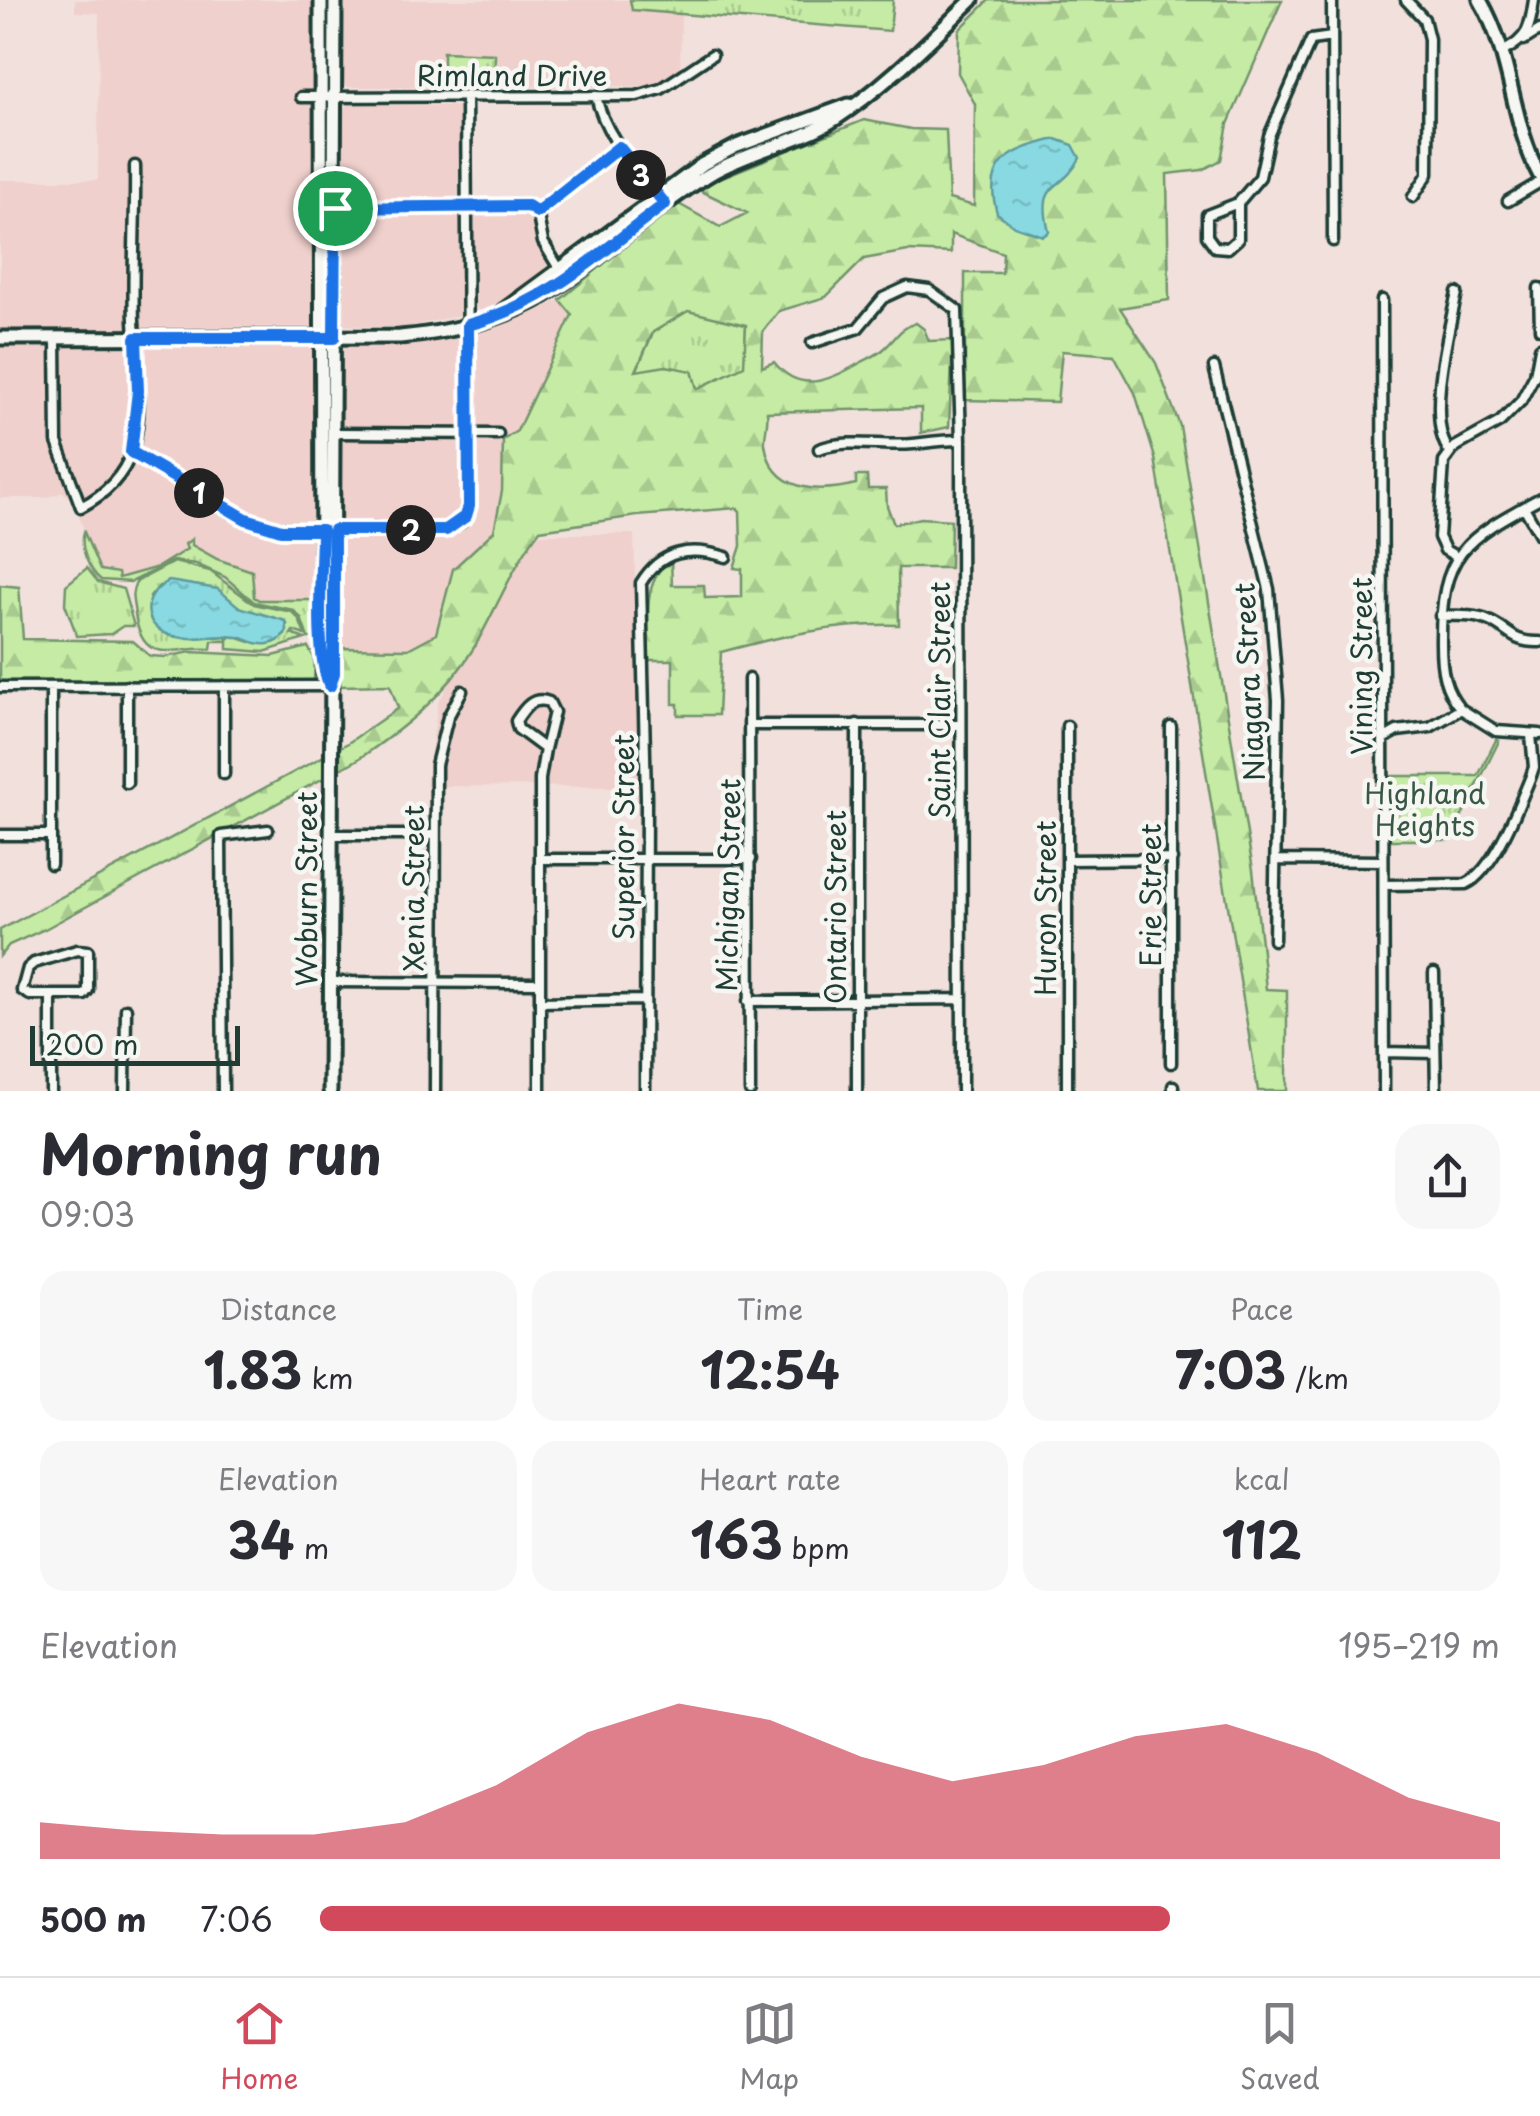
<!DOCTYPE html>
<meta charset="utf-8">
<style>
body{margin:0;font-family:"Playpen Sans",sans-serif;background:#f7f7f7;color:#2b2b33;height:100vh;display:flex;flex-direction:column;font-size:38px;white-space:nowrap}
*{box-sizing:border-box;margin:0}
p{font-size:32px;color:#7c7c81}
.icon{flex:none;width:55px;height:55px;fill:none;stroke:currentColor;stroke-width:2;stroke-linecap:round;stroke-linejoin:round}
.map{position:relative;height:1091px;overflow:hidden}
.drawer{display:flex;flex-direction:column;background:#fff;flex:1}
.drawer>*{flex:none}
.scale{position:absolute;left:30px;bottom:25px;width:210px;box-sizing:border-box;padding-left:10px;border:5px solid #1f3d34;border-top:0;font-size:28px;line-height:35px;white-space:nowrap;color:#1f3d34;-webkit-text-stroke:8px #f6f6f2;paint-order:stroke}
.pin{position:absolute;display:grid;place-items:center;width:85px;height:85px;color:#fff;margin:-42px;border:5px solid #fff;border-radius:50%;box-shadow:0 2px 10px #0007}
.km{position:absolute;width:50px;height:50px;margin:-25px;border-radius:50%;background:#222;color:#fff;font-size:28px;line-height:50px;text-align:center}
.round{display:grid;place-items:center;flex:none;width:105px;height:105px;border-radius:30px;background:#f7f7f7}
.summary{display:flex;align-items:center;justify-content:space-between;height:170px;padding:0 40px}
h1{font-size:55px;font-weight:700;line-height:75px}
.metrics{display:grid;grid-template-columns:repeat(3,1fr);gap:15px;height:170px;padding:10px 40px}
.metrics div{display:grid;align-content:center;border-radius:25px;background:#f7f7f7;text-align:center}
.metrics b{font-size:50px;font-weight:700}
.metrics small{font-size:28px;font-weight:400}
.metrics p{font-size:28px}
.chart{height:280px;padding:20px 40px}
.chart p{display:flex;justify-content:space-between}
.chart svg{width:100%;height:180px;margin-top:10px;fill:#d1495b;opacity:.7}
ul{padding:0 40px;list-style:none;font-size:32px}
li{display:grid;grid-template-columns:160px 120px 1fr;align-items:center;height:75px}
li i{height:25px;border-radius:12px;background:#d1495b}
.tabs{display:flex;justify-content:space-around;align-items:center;height:140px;border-top:2px solid #e1e1e2;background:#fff;font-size:28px;color:#7c7c81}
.tabs a{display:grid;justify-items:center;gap:5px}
.tabs .current{color:#d1495b}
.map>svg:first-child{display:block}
.built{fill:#efd0cc}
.grass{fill:url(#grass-tufts);stroke:#72946c;stroke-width:2.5;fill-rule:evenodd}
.forest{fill:url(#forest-firs);stroke:#72946c;stroke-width:2.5;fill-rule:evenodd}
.water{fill:url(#water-ripples);stroke:#5e9b9c;stroke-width:2.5}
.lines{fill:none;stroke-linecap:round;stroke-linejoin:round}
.street-casing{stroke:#1f3d34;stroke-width:15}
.secondary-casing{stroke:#1f3d34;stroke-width:19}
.street{stroke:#f6f6f2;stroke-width:8}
.secondary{stroke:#f6f6f2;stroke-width:11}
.route-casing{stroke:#fff;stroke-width:20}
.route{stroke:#1a73e8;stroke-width:12}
.labels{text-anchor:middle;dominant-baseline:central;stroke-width:9;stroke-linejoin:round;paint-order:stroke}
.street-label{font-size:28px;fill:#1f3d34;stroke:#f6f6f2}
.park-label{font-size:28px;fill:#385745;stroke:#f6f6f2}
</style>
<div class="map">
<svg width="1540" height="1091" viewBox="0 0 1540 1091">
<defs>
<pattern id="grass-tufts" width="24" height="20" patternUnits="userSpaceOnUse" patternTransform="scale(2.5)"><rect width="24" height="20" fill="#c5eba5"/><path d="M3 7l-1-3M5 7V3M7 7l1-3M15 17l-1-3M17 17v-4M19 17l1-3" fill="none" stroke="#a9ca8f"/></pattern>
<pattern id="forest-firs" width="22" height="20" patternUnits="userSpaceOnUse" patternTransform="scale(2.5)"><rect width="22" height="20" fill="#c5eba5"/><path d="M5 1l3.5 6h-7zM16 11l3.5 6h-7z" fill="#a9ca8f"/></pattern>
<pattern id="water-ripples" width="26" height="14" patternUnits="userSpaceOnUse" patternTransform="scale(2.5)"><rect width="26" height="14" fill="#88d9e1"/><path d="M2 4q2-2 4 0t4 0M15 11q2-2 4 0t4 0" fill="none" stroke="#75bbc2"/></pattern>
</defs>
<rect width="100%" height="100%" fill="#f2e0dc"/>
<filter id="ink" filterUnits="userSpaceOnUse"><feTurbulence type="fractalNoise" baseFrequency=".01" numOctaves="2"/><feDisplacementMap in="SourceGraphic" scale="20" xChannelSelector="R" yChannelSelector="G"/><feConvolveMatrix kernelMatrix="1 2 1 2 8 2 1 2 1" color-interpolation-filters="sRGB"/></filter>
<g filter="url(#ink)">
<path class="built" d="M75,0H319L316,325L313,329L0,331V180H98L99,13L75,12Z
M338,0H893L890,31L681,14L680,86L348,87L339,80Z
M349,104L460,106L463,112L461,201H340L338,112Z
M478,210L534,213L544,251L553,270L518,295L480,311L472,304V217Z
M348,211L462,213L461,315L402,328L342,325L339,317L342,265L338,248L342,217Z
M560,300L572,315L517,431L503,440L502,491L494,531L453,569L436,634L408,649L341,648V600H259L254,597L251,571L204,552L191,545L194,540L191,538L185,544L188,548L158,567L119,578L99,568L73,501L63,492L45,498H0V348L409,346L474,334Z
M536,534H634L640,787L426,786L438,703Z"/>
<path class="grass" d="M630,0H893L890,31L632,10Z
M443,52L495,54V80H448L443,77Z
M688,310L746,325L745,366L697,389L692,371L636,372L653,332Z
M84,532L100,570L118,573L119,578L158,567L187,549L185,544L192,539V545L217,559L252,571L254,597L259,600H312L315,638H308L301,618L293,610L254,602L225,577L196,564L173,561L131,582L101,580C89,570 79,548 84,532Z
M174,562L210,571L254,604L292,612L299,619L305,635L293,631L291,634L305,639L264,652L228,649V641H212L211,649C172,646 143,668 135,614C133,600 130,594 136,582ZM191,585C219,588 220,596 241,608C255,615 272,616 287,624L285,635L250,642L232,636L227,640L226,637L173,636L150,597L159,586Z
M87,568L98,582L123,589L134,626H123L111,634L77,636L65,604L66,585Z
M1496,740L1499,741L1450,840H1386L1387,776H1478Z"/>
<path class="forest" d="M989,0H1282L1228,124L1221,160L1202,170L1167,174L1169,300L1120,308L1156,363L1180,426L1253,870L1266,989L1287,990V1091H1258L1155,458L1135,393L1114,355L1062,351L1057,402L965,400V273H1002L1003,253L951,234V253L908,251L864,259L826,297L779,311L763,331L762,367L774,362C799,394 829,381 858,364C867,359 878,355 885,348C897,337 900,328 916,323L924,329L929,341L953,340L949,427L921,433V408L767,412C769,422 764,434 765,444C772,493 819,493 856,484V476H867L868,489H886L887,506L894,524L920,518L951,520L950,568H898L899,625C837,623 781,636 721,652L718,715H678V704H673V660H649C649,623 640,583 671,558L672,585H704L705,598L742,597V569L734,568L741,546L740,511L737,508L637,516L540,530C513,565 497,608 475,646C446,695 403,729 357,760L45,929L9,945L0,956V930L348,743L398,708L390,685L340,686L341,648L408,649L436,634L453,569L494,531L502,491L503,440L517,431L572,315L560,300L677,203L720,227L747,213L695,188L864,120L911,129L946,130L949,199L974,206L975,104L958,73L959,30ZM688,311L746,325L744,366L697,389L692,371L666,366L636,371L653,332Z
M0,585L19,587L23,639L133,641L150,656L165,657L191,652L273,656L308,647L315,659L314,682H0Z"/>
<path class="water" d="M1056,139L1073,145L1080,158C1061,195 1036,178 1049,232L1043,236L1014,226L997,213C982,161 1011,150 1056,139Z
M169,581L218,589L239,607L286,621L287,631C282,639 277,643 268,644C256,646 248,639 238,637C216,633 188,643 167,634C139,622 145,592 169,581Z"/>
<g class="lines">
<g class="street-casing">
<path id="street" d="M1332,0L1333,241
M1406,0L1424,19L1429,39L1428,174L1413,197
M1524,40L1540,30
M1504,51C1529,38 1530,27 1534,0
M596,96C605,137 634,165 659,197
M301,97L637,96L661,89L712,55
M1508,201L1540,182
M1238,203L1260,177L1269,136L1311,40L1332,37
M1238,203V239L1228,248L1215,247L1207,236V215Z
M335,208L528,206L537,211
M537,211L619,147
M537,211L543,242L566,280
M1539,288L1540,329
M1382,300L1384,1091
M56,338L57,442L81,507C104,495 123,477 132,451C145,410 136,363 134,321C132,269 136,217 135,166
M812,343L858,328L883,298L907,287L929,290L957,310L961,440L962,1091
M1214,367L1269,589L1278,700L1274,940
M334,433L498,434
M819,449C849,438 882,447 913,444C930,442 944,440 961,440
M131,452L232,513L274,528L447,530L462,522L469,506L466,96
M1450,452C1425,423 1449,329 1457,293
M1524,507L1540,535
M1457,557L1445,550L1439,537L1444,462L1455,447L1500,422L1521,401L1535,375L1540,348
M1440,616C1456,616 1474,614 1489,621C1511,631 1512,643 1540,642
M749,679L750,1091
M127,686V783
M224,686V774
M0,687L330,686
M51,687V864
M1461,709C1444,690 1441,669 1441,644C1440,553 1464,539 1540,498
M751,725H961
M1067,726V1091
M1383,739L1397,731L1430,727L1461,709L1496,731L1540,734
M0,835H51
M330,835H435
M540,859H751
M1067,860L1172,859
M1277,860L1383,861
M1384,885L1466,884C1494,871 1519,805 1531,776L1534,767L1531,735
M77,950L88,951V990L84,995H30L22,990L28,968L34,963Z
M1434,973L1436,1091
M330,982L540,983
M748,1001L962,999
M540,1002L644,1000
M1384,1052L1435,1053
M1171,1063V727
M1173,1086V1091
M51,1091V995
M125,1091L126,1009
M223,1091L221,836L268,830
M435,1091L436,765L448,717L462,691
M540,1091V779L545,749L518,729L516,721C525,707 533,696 549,702L554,712L545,749
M645,1091L646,798L641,583C661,550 690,546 726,557
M857,1091V724"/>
</g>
<g class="secondary-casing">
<path id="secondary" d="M321,0L322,653L324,674L330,686
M1480,0C1513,56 1510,120 1540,176
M503,311L703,164L737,146L849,105
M0,338L400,337C448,333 503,320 545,295C603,259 651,209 710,174C749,151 799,142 835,119C886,86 928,42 972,0
M330,1091L335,0"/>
</g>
<use href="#street" class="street"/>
<use href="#secondary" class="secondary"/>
</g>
</g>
<g class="lines" filter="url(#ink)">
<g class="route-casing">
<path id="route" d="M619,147L665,204C598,254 551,302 468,325L469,506L466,516L446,530H334V673L330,686C314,653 322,570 322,530H281L246,519L131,452L138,391L136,338H334L335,208L528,206L537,212Z"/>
</g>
<use href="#route" class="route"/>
</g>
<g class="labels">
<g class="street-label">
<text x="512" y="74">Rimland Drive</text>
<text transform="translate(1360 666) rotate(-90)">Vining Street</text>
<text transform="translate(1248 682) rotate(-93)">Niagara Street</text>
<text transform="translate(938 700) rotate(-90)">Saint Clair Street</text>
<text transform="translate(622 837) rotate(-90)">Superior Street</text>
<text transform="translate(727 885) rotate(-89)">Michigan Street</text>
<text transform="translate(412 888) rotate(-90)">Xenia Street</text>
<text transform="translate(305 889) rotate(-90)">Woburn Street</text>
<text transform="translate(1149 895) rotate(-90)">Erie Street</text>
<text transform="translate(834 907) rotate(-90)">Ontario Street</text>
<text transform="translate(1044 908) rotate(-90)">Huron Street</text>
</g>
<g class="park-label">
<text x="1425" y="792">Highland<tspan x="1425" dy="32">Heights</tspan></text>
</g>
</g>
</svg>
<div class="scale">200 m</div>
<div class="pin" style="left:335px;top:208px;background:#1e9e55"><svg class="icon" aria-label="arrive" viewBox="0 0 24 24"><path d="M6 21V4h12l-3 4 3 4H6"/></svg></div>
<b class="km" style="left:199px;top:493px">1</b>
<b class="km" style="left:411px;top:530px">2</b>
<b class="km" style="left:641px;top:175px">3</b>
</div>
<section class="drawer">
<div class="summary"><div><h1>Morning run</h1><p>09:03</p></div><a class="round"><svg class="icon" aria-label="share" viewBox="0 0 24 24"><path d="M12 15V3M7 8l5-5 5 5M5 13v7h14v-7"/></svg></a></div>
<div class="metrics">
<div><p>Distance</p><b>1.83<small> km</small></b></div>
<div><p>Time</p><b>12:54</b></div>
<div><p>Pace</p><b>7:03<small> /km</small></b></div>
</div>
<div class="metrics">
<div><p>Elevation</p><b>34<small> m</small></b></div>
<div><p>Heart rate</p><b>163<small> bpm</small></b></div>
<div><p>kcal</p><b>112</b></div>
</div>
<div class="chart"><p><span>Elevation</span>195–219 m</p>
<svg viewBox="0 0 160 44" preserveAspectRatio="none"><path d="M0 44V35L10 37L20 38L30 38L40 35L50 26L60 13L70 6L80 10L90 19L100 25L110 21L120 14L130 11L140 18L150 29L160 35V44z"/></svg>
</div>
<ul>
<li><b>500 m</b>7:06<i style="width:72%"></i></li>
</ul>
</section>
<nav class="tabs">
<a class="current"><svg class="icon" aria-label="home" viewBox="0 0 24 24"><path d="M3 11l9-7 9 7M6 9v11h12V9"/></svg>Home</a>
<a><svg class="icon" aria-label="map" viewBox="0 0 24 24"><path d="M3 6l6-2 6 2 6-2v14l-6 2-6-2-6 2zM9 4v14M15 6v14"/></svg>Map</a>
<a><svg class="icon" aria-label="saved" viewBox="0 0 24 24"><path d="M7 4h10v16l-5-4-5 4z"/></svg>Saved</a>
</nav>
